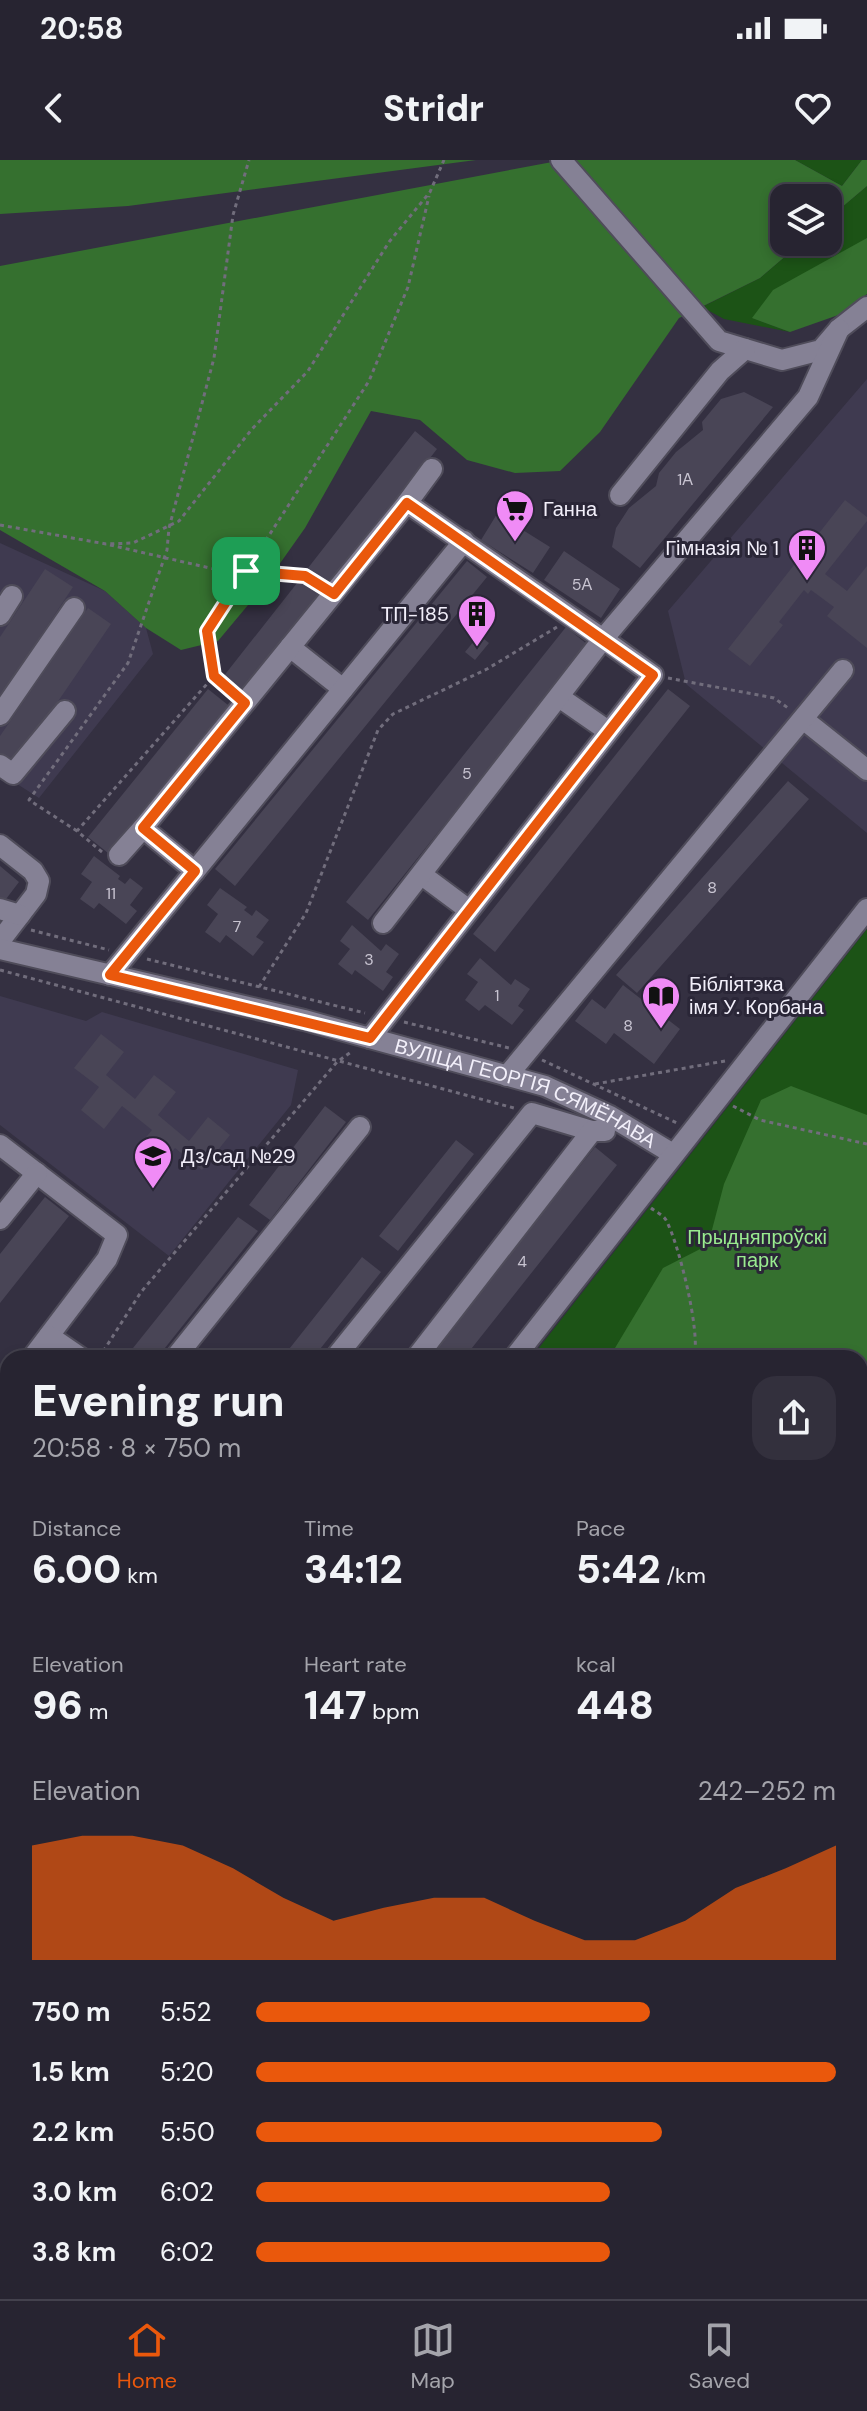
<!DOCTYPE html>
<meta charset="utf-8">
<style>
body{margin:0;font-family:"DM Sans",sans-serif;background:#33303d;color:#f1f3f6;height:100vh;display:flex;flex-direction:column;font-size:30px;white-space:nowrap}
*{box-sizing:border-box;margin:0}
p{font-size:26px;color:#a4a4ab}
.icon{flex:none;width:44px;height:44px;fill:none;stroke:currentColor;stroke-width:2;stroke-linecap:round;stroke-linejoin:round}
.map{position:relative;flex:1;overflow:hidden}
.drawer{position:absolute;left:0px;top:1190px;width:868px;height:950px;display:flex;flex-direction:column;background:#272431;border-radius:24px 24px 0 0;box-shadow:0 4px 12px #0003,0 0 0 2px #43414d}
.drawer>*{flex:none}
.buttons{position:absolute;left:770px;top:24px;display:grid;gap:16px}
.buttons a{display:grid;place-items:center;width:72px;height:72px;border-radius:16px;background:#272431;box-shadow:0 4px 12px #0003,0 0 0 2px #43414d;font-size:40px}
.pin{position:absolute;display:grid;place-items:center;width:68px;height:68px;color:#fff;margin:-34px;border-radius:16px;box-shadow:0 4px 12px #0006}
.round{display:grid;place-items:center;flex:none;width:84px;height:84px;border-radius:24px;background:#33303d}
.headline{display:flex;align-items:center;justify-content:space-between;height:136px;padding:0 32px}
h1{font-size:44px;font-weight:800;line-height:60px}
.metrics{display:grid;grid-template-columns:repeat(3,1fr);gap:12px;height:136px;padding:8px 32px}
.metrics div{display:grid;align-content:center}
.metrics b{font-size:40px;font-weight:800}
.metrics small{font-size:22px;font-weight:400}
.metrics p{font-size:22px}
.chart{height:224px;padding:16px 32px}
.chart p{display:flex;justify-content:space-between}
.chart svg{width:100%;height:144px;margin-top:8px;fill:#ea580c;opacity:.7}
ul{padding:0 32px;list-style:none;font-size:26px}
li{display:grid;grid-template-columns:128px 96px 1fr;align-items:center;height:60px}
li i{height:20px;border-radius:10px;background:#ea580c}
.status{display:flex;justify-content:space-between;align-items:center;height:56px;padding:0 40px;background:#272431;direction:ltr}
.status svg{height:22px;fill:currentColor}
header{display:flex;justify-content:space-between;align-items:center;height:104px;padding:0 32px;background:#272431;font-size:36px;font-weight:800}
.menu{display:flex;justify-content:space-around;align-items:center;height:112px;border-top:2px solid #43414d;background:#272431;font-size:22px;color:#a4a4ab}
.menu a{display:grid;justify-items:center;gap:4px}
.menu .active{color:#ea580c}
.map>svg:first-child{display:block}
.built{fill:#3f3a50}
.green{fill:#1c5316}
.forest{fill:#35702f}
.water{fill:#032231}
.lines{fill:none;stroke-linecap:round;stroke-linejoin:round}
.stream{stroke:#032231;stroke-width:5}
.building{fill:#494556}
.minor-casing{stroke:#4f4c5a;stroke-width:24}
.major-casing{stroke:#4f4c5a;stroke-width:28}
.path{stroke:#716d7c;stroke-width:3;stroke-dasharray:4 4;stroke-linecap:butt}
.minor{stroke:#858195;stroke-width:20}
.major{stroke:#b46e7f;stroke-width:24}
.route-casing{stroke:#fff;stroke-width:16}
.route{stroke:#ea580c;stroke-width:10}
.labels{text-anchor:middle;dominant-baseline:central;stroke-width:6;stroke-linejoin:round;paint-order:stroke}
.number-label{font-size:16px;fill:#c8c4d1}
.poi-label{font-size:20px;fill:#f2effa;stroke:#2a2637;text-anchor:start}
.street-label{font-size:20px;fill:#f2effa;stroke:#2a2637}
.park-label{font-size:20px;fill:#99ea8f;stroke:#2a2637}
</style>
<div class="status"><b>20:58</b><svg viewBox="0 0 49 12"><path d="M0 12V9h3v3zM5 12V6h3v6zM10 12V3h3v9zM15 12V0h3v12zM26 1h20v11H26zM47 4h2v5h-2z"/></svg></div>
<header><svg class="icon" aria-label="back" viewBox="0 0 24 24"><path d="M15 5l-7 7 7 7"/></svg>Stridr<svg class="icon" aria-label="heart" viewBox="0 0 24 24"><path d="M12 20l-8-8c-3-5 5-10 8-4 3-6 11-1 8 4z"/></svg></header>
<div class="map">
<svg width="867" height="2139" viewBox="0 0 867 2139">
<rect width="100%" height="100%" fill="#343041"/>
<path class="built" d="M867,219V673L686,524L668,451Z
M0,383L105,431L146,468L153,494L39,638L0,613Z
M0,836L86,861L102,852L298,910L291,945L169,1096L0,965Z"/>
<path class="green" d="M795,0H862L842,26Z
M867,26V78L753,158L790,172L724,159L702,147L760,118L802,82H828V59Z
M867,769V1884L860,1894V1198H531Z
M8,1588V1624L0,1648V1590Z
M8,1798V1948L0,1951V1802Z
M8,1990V2129L0,2123V1993Z
M12,2132H87L83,2139H20Z
M196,2132H519L530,2139H219Z
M573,2132H701L697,2139H582Z"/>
<path class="forest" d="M0,0H476L128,46L0,54Z
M563,0H795L842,26L862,0H867V26L828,59V38H784V82H802L760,118L679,158L600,272L560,311L515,313L467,300L420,260L371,251L305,368L264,426L218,481L181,490L146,468L105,431L0,370V106Z
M867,78V134L844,153L790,172L752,158L773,130Z
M791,926L867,955V1427L860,1421V1198H609L663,1108L708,1085L724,1024L761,940Z
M867,1460V1868L860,1878V1462Z
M0,1757L8,1760V1798L0,1802Z
M87,2132H196L219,2139H83Z
M584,2132H663L656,2139H593Z"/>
<path class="water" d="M867,1884V2139H697L701,2132H860V1894Z"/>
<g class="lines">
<path class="stream" d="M0,1927L8,1932
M108,2132L113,2139"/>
</g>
<path class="building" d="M744,232L773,247L640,408L612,387L616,368L629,348L656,326L659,313L676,292L703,270L702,262L721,239Z
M415,271L437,289L331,426L308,408Z
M845,340L867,357V361L825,414L847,431L867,406V488L827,456L834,447L811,430L808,434L804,430L779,462L783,465L750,506L728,489Z
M497,354L550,387L533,413L481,380Z
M564,391L620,429L601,458L544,420Z
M467,401L487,417L235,726L215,709Z
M45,409L73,427L0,537V477Z
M301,418L321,434L244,533L223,517Z
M88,448L111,464L13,607L0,598V576Z
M566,467L588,485L368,760L346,742Z
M479,475L489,483L475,500L465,492Z
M208,529L228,545L108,693L88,677Z
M668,529L690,546L495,792L473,774Z
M788,621L809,639L637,833L616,815Z
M94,696L120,716L118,719L125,724L130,718L143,728L130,745L137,751L126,764L99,743L94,749L80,739L92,722L81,714Z
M0,706L19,722L3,743L0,741Z
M220,728L247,747L244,750L252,756L256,750L269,760L256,777L264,782L253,796L226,775L220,783L205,772L218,754L207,745Z
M352,765L381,791L386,784L399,794L386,812L393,817L383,831L355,810L352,815L338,804L350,789L340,781Z
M480,798L511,825L515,819L530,829L518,846L524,850L512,865L485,845L479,851L465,840L478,822L467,814Z
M623,825L680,869L654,904L614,873L606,884L575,861L592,839L605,849Z
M101,874L124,892L106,915L135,939L154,915L176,932L158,955L189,981L208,957L230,975L202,1010L175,988L156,1012L133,993L152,970L122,946L104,969L81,950L99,927L74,908Z
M325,946L346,962L270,1060L249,1045Z
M456,980L474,994L398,1091L379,1076Z
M595,987L617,1005L464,1198H427Z
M45,1037L69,1056L0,1143V1094Z
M238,1057L258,1071L157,1198H125Z
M362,1097L381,1112L313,1198H282Z
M5,1281L8,1283V1315L0,1325V1287Z
M0,1391L8,1398V1447L0,1457Z"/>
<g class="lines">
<g class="minor-casing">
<g id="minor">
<path d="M561,0L719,181L782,200L821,190L839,169L867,147"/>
<path d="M620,335L720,211L745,189"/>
<path d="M407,343L432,309"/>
<path d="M0,455L12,436"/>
<path d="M290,487L343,529"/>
<path d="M559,537L608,571"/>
<path d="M0,555L74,448"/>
<path d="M803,559L867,610"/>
<path d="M0,605L13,614L65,551"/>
<path d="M0,685L33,711L39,721L36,734L0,781"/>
<path d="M119,695L143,668"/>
<path d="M195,711L143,668L407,343L603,479L808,237L839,169"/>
<path d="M422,715L469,750"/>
<path d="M0,749L20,755"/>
<path id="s1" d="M0,789L304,860L545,926L610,956L673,994"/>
<path d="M110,815L464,381"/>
<path d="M370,878L653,515L603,479L383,763"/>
<path d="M507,916L843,510"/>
<path d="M0,985L117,1075L107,1099L32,1198"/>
<path d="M0,1059L37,1013"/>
<path d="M49,1176L81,1198"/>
<path d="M175,1198L360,967"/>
<path d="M335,1198L532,953L592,971"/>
<path d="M416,1198L592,971H605"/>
<path d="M514,1198L867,749"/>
<path d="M0,1238L8,1228"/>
<path d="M0,1260L8,1267"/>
<path d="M0,1373L8,1378"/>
<path d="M0,1565L8,1567"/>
</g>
</g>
<g class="major-casing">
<path id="major" d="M0,1721L8,1724
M0,1982L8,1979
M544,2132L553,2139"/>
</g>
<path class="path" d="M0,365L106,384L133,383L179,361L252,269L308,211L389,82L430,32L444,0
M110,385L214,409L305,416L317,423
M668,518L774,538L788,548
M231,531L214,516L207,471L369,221L408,127L429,36
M77,671L29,640L128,503L167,390L169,368L214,198L233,55L249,0
M102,692L77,671L214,516
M31,770L109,790
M147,799L365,853
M0,810L514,948
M259,827L306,753L378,570L393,554L487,509L557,467
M404,862L509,888
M542,900L677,963
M595,924L725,901
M733,946L760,960L867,984
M651,1048C656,1052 663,1055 666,1060C679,1084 701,1173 694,1198
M99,1198L141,1132L337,902L351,892
M860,1347L867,1338
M0,1484L8,1486
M0,1667L8,1640
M0,1668L2,1686L8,1694
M860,1806L867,1797"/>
<use href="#minor" class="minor"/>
<use href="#major" class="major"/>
</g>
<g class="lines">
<g class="route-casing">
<path id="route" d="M407,343L653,515L370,878L110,815L195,711L143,668L245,543L214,516L207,471L246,411L305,416L334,434Z"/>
</g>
<use href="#route" class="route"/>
</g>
<defs>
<g id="supermarket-pin" transform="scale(2)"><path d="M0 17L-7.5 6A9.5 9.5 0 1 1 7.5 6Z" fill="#f08bf6" stroke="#2a2637"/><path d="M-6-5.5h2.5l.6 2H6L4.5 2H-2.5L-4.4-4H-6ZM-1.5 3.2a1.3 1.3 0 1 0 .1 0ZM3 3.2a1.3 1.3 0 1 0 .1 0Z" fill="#111"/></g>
<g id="building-pin" transform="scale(2)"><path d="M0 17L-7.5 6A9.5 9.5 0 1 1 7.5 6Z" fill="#f08bf6" stroke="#2a2637"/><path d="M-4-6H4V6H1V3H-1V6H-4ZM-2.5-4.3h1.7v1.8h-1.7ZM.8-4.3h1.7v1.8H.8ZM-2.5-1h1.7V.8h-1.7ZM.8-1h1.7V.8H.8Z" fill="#111"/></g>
<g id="library-pin" transform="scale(2)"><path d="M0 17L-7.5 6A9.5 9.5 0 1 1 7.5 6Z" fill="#f08bf6" stroke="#2a2637"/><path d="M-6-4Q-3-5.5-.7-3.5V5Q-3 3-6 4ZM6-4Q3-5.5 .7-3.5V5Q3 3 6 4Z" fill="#111"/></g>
<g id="school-pin" transform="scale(2)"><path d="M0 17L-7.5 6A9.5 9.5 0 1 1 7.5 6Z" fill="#f08bf6" stroke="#2a2637"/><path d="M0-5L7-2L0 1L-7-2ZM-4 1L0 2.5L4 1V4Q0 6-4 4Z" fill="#111"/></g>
</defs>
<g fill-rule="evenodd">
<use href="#supermarket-pin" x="515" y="349"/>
<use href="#building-pin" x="807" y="388"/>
<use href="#building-pin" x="477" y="454"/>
<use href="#library-pin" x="661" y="836"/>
<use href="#school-pin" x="153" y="996"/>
</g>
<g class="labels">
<g class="number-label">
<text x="685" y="319">1А</text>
<text x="582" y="424">5А</text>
<text x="467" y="613">5</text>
<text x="712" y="727">8</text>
<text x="111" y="733">11</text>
<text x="237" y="766">7</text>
<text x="369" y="799">3</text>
<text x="497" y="835">1</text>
<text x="628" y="865">8</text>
<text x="522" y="1101">4</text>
</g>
<g class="poi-label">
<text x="543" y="349">Ганна</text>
<text x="779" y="388" text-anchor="end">Гімназія № 1</text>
<text x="449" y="454" text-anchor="end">ТП-185</text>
<text x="689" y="824">Бібліятэка<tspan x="689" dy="23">імя У. Корбана</tspan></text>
<text x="181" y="996">Дз/сад №29</text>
</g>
<g class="street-label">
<text stroke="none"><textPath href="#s1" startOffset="546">ВУЛІЦА ГЕОРГІЯ СЯМЁНАВА</textPath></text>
</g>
<g class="park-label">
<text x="757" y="1077">Прыдняпроўскі<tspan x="757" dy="23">парк</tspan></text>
</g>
</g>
</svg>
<div class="buttons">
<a><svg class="icon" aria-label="layers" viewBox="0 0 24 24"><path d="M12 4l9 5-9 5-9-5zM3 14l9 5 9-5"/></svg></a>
</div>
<div class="pin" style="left:246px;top:411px;background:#1e9e55"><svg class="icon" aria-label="arrive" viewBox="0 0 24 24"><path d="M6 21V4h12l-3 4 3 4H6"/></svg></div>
<section class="drawer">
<div class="headline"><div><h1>Evening run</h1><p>20:58 · 8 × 750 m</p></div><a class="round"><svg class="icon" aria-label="share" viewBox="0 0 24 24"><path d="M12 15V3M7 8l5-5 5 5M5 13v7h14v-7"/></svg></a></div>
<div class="metrics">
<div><p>Distance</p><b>6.00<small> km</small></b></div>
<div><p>Time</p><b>34:12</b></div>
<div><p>Pace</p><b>5:42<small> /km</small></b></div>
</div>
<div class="metrics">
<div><p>Elevation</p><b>96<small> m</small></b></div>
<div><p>Heart rate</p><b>147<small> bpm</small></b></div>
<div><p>kcal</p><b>448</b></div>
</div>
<div class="chart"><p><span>Elevation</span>242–252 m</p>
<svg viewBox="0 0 160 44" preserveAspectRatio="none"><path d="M0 44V9L10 6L20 6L30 9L40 16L50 25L60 32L70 28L80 25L90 25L100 32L110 38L120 38L130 32L140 22L150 16L160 9V44z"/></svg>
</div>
<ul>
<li><b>750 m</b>5:52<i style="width:68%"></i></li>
<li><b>1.5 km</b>5:20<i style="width:100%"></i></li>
<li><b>2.2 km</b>5:50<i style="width:70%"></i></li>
<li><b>3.0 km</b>6:02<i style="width:61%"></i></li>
<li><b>3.8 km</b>6:02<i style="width:61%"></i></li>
</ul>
</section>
</div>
<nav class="menu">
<a class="active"><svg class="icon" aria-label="home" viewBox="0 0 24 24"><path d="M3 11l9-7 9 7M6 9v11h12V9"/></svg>Home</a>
<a><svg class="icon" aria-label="map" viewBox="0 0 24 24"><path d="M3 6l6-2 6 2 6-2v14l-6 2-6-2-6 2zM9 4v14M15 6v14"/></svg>Map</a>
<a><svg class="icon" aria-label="saved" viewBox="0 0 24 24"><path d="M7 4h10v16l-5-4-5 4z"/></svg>Saved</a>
</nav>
